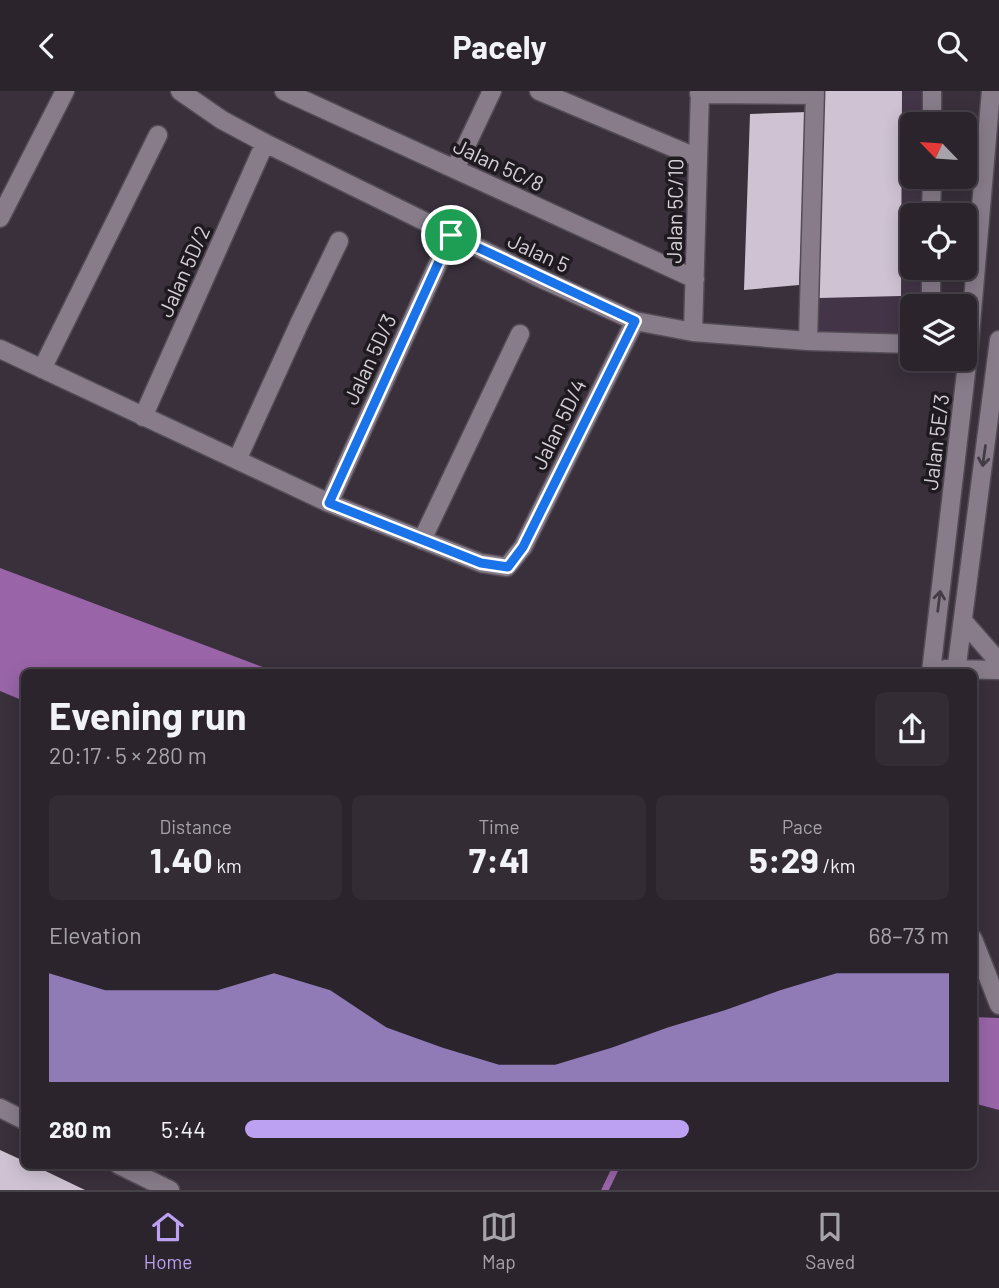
<!DOCTYPE html>
<meta charset="utf-8">
<style>
body{margin:0;font-family:Barlow,sans-serif;background:#332c35;color:#f1f3f6;height:100vh;display:flex;flex-direction:column;font-size:26px;white-space:nowrap}
*{box-sizing:border-box;margin:0}
p{font-size:23px;color:#a6a4aa}
.icon{flex:none;width:38px;height:38px;fill:none;stroke:currentColor;stroke-width:2;stroke-linecap:round;stroke-linejoin:round}
.map{position:relative;flex:1;overflow:hidden}
.panel{position:absolute;left:21px;top:578px;width:956px;height:500px;display:flex;flex-direction:column;background:#2b242d;border-radius:10px;box-shadow:0 4px 18px #0003,0 0 0 2px #474149}
.panel>*{flex:none}
.needle{width:46px;rotate:295deg}
.buttons{position:absolute;left:900px;top:21px;display:grid;gap:14px}
.buttons a{display:grid;place-items:center;width:77px;height:77px;border-radius:10px;background:#2b242d;box-shadow:0 4px 18px #0003,0 0 0 2px #474149;font-size:35px}
.pin{position:absolute;display:grid;place-items:center;width:60px;height:60px;color:#fff;margin:-30px;border:4px solid #fff;border-radius:50%;box-shadow:0 2px 7px #0007}
.round{display:grid;place-items:center;flex:none;width:74px;height:74px;border-radius:10px;background:#332c35}
.headline{display:flex;align-items:center;justify-content:space-between;height:119px;padding:0 28px}
h1{font-size:38px;font-weight:700;line-height:52px}
.stats{display:grid;grid-template-columns:repeat(3,1fr);gap:10px;height:119px;padding:7px 28px}
.stats div{display:grid;align-content:center;border-radius:10px;background:#332c35;text-align:center}
.stats b{font-size:35px;font-weight:700}
.stats small{font-size:19px;font-weight:400}
.stats p{font-size:19px}
.chart{height:196px;padding:14px 28px}
.chart p{display:flex;justify-content:space-between}
.chart svg{width:100%;height:126px;margin-top:7px;fill:#bca0f2;opacity:.7}
ul{padding:0 28px;list-style:none;font-size:23px}
li{display:grid;grid-template-columns:112px 84px 1fr;align-items:center;height:52px}
li i{height:18px;border-radius:9px;background:#bca0f2}
header{display:flex;justify-content:space-between;align-items:center;height:91px;padding:0 28px;background:#2b242d;font-size:32px;font-weight:700}
.tabs{display:flex;justify-content:space-around;align-items:center;height:98px;border-top:2px solid #474149;background:#2b242d;font-size:19px;color:#a6a4aa}
.tabs a{display:grid;justify-items:center;gap:4px}
.tabs .on{color:#bca0f2}
.map>svg:first-child{display:block}
.built{fill:#433547}
.water{fill:#9965a8}
.lines{fill:none;stroke-linecap:round;stroke-linejoin:round}
.stream{stroke:#9965a8;stroke-width:7}
.building{fill:#cfc3d3}
.minor-casing{stroke:#534c56;stroke-width:21}
.minor{stroke:#887c8b;stroke-width:18}
.oneway{stroke:#433c45}
.route-casing{stroke:#fff;stroke-width:14}
.route{stroke:#1a73e8;stroke-width:9}
.labels{text-anchor:middle;dominant-baseline:central;stroke-width:7;stroke-linejoin:round;paint-order:stroke}
.street-label{font-size:21px;fill:#d6d0d8;stroke:#1e1a1f}
</style>
<header><svg class="icon" aria-label="back" viewBox="0 0 24 24"><path d="M15 5l-7 7 7 7"/></svg>Pacely<svg class="icon" aria-label="search" viewBox="0 0 24 24"><circle cx="10" cy="10" r="6"/><path d="M15 15l6 6"/></svg></header>
<div class="map">
<svg width="999" height="1099" viewBox="0 0 999 1099">
<rect width="100%" height="100%" fill="#39303c"/>
<path class="built" d="M820,0H922V33H912V86H922L921,124H912V177H921V215H912V244L814,240Z"/>
<path class="water" d="M0,477L276,581H24V610L0,600Z
M973,926L999,927V1019L973,1012Z"/>
<g class="lines">
<path class="stream" d="M605,1099L617,1074"/>
</g>
<path class="building" d="M823,0H902L901,205L819,207Z
M807,21L799,194L744,199L750,23Z
M0,1059L24,1070V1074H33L85,1099H0Z"/>
<g class="lines">
<g class="minor-casing">
<path id="minor" d="M180,0L222,29L265,52L542,188L635,230L693,241L808,250L912,253
M284,0L695,188
M539,0L698,67
M699,3L815,4
M932,33V0
M455,78L492,0
M931,124L932,86
M0,127L65,0
M931,215V177
M693,241L700,0
M808,250L815,0
M0,258L329,412L481,472L507,476L523,456L635,230
M42,278L158,44
M143,326L265,52
M237,369L299,233L339,150
M329,412L451,144
M422,449L520,243
M963,530L999,571
M945,578L999,579
M931,581L969,256L991,0
M956,581L999,249
M973,848L999,914
M0,1017L24,1029
M119,1074L170,1099"/>
</g>
<use href="#minor" class="minor"/>
</g>
<defs><path id="oneway-shaft" d="M-6 0H5M1.5-3L5.5 0L1.5 3" fill="none" stroke-width="1.6" stroke-linecap="round" stroke-linejoin="round" transform="scale(1.75)"/></defs>
<g class="oneway">
<use href="#oneway-shaft" transform="translate(984 365) rotate(98)"/>
<use href="#oneway-shaft" transform="translate(939 510) rotate(-83)"/>
</g>
<g class="lines">
<g class="route-casing">
<path id="route" d="M451,144L635,230L523,456L508,476L481,472L329,412Z"/>
</g>
<use href="#route" class="route"/>
</g>
<g class="labels">
<g class="street-label">
<text transform="translate(499 73) rotate(25)">Jalan 5C/8</text>
<text transform="translate(674 120) rotate(-89)">Jalan 5C/10</text>
<text transform="translate(539 161) rotate(25)">Jalan 5</text>
<text transform="translate(183 180) rotate(-66)">Jalan 5D/2</text>
<text transform="translate(369 268) rotate(-65)">Jalan 5D/3</text>
<text transform="translate(558 333) rotate(-64)">Jalan 5D/4</text>
<text transform="translate(935 351) rotate(-83)">Jalan 5E/3</text>
</g>
</g>
</svg>
<div class="buttons">
<a><svg class="needle" viewBox="-14 -14 28 28"><path d="M0-13l5 13h-10z" fill="#e53935"/><path d="M0 13l5-13h-10z" fill="#a6a4aa"/></svg></a>
<a><svg class="icon" aria-label="locate" viewBox="0 0 24 24"><circle cx="12" cy="12" r="6"/><path d="M12 2v4M12 18v4M2 12h4M18 12h4"/></svg></a>
<a><svg class="icon" aria-label="layers" viewBox="0 0 24 24"><path d="M12 4l9 5-9 5-9-5zM3 14l9 5 9-5"/></svg></a>
</div>
<div class="pin" style="left:451px;top:144px;background:#1e9e55"><svg class="icon" aria-label="arrive" viewBox="0 0 24 24"><path d="M6 21V4h12l-3 4 3 4H6"/></svg></div>
<section class="panel">
<div class="headline"><div><h1>Evening run</h1><p>20:17 · 5 × 280 m</p></div><a class="round"><svg class="icon" aria-label="share" viewBox="0 0 24 24"><path d="M12 15V3M7 8l5-5 5 5M5 13v7h14v-7"/></svg></a></div>
<div class="stats">
<div><p>Distance</p><b>1.40<small> km</small></b></div>
<div><p>Time</p><b>7:41</b></div>
<div><p>Pace</p><b>5:29<small> /km</small></b></div>
</div>
<div class="chart"><p><span>Elevation</span>68–73 m</p>
<svg viewBox="0 0 160 44" preserveAspectRatio="none"><path d="M0 44V6L10 12L20 12L30 12L40 6L50 12L60 25L70 32L80 38L90 38L100 32L110 25L120 19L130 12L140 6L150 6L160 6V44z"/></svg>
</div>
<ul>
<li><b>280 m</b>5:44<i style="width:63%"></i></li>
</ul>
</section>
</div>
<nav class="tabs">
<a class="on"><svg class="icon" aria-label="home" viewBox="0 0 24 24"><path d="M3 11l9-7 9 7M6 9v11h12V9"/></svg>Home</a>
<a><svg class="icon" aria-label="map" viewBox="0 0 24 24"><path d="M3 6l6-2 6 2 6-2v14l-6 2-6-2-6 2zM9 4v14M15 6v14"/></svg>Map</a>
<a><svg class="icon" aria-label="saved" viewBox="0 0 24 24"><path d="M7 4h10v16l-5-4-5 4z"/></svg>Saved</a>
</nav>
